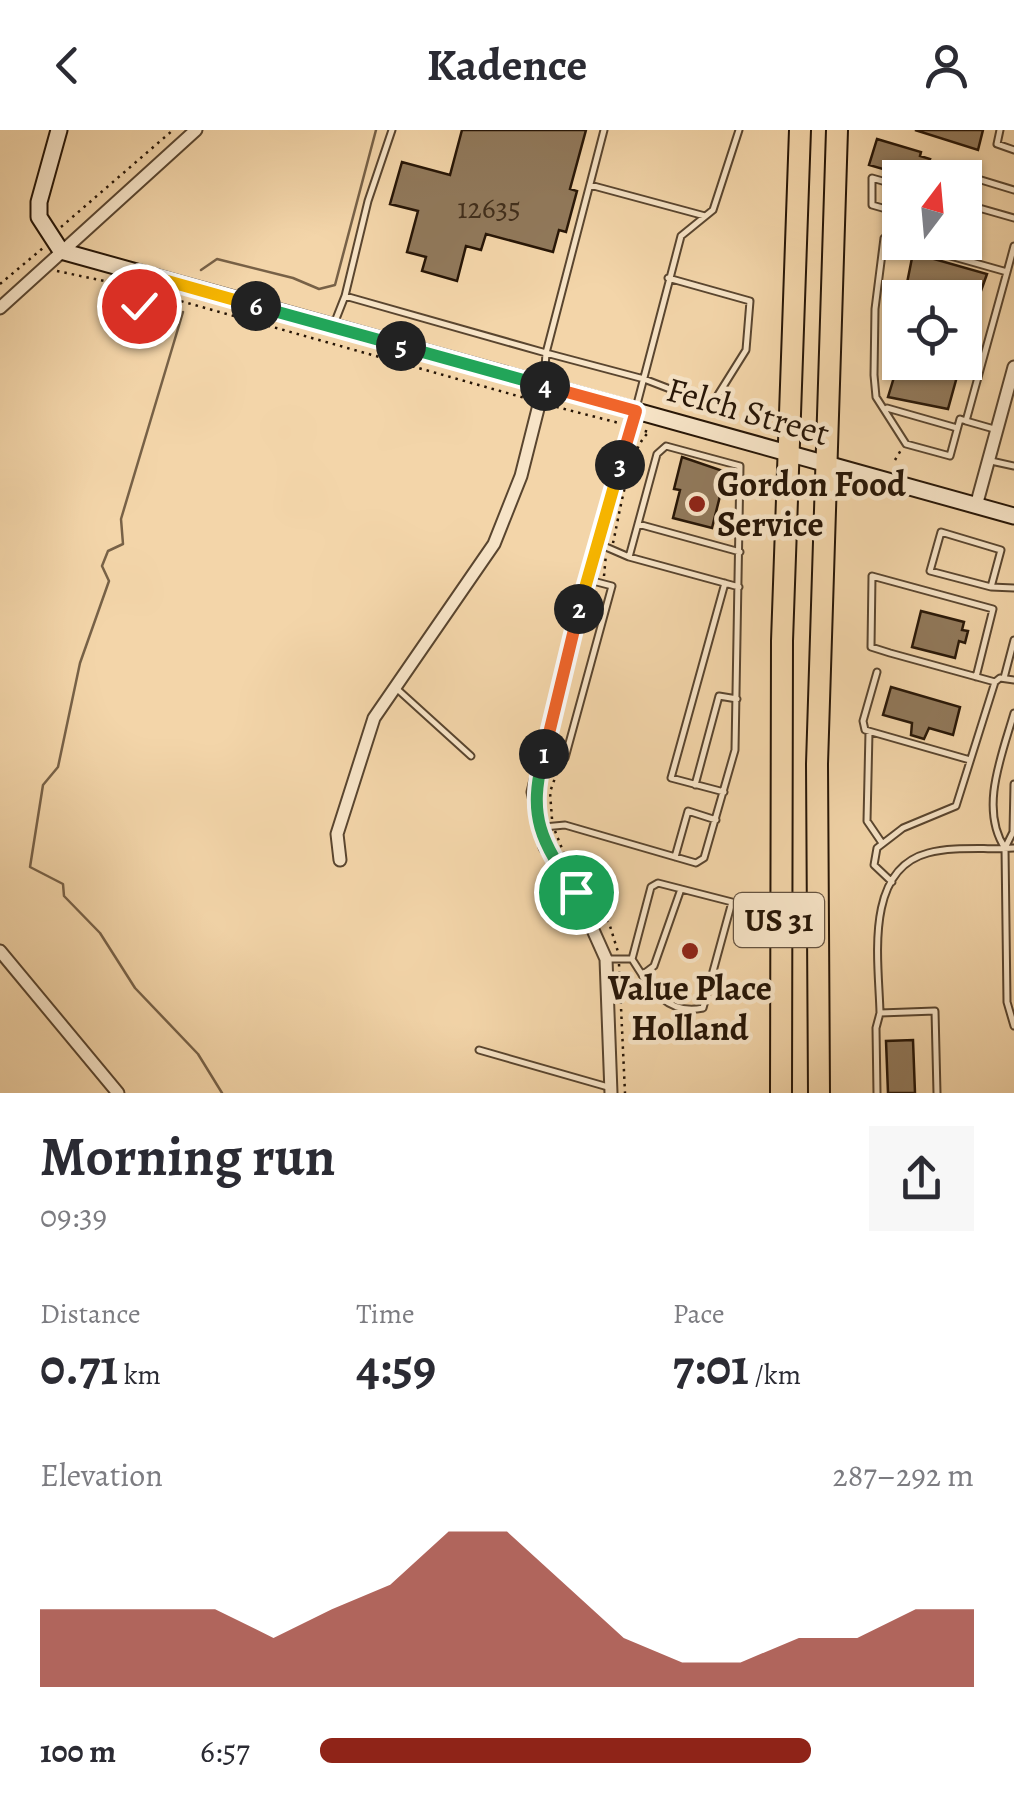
<!DOCTYPE html>
<meta charset="utf-8">
<style>
body{margin:0;font-family:Alegreya,serif;background:#f7f7f7;color:#2b2b33;height:100vh;display:flex;flex-direction:column;font-size:38px;white-space:nowrap}
*{box-sizing:border-box;margin:0}
p{font-size:32px;color:#7c7c81}
.icon{flex:none;width:55px;height:55px;fill:none;stroke:currentColor;stroke-width:2;stroke-linecap:round;stroke-linejoin:round}
.map{position:relative;height:963px;overflow:hidden}
.panel{display:flex;flex-direction:column;background:#fff;flex:1}
.panel>*{flex:none}
.needle{width:65px;rotate:16deg}
.tools{position:absolute;left:882px;top:30px;display:grid;gap:20px}
.tools a{display:grid;place-items:center;width:100px;height:100px;border-radius:0px;background:#fff;box-shadow:0 2px 8px #0004;font-size:50px}
.pin{position:absolute;display:grid;place-items:center;width:85px;height:85px;color:#fff;margin:-42px;border:5px solid #fff;border-radius:50%;box-shadow:0 2px 10px #0007}
.km{position:absolute;width:50px;height:50px;margin:-25px;border-radius:50%;background:#222;color:#fff;font-size:28px;line-height:50px;text-align:center}
.round{display:grid;place-items:center;flex:none;width:105px;height:105px;border-radius:0px;background:#f7f7f7}
.summary{display:flex;align-items:center;justify-content:space-between;height:170px;padding:0 40px}
h1{font-size:55px;font-weight:600;line-height:75px}
.metrics{display:grid;grid-template-columns:repeat(3,1fr);gap:15px;height:170px;padding:10px 40px}
.metrics div{display:grid;align-content:center}
.metrics b{font-size:50px;font-weight:600}
.metrics small{font-size:28px;font-weight:400}
.metrics p{font-size:28px}
.chart{height:280px;padding:20px 40px}
.chart p{display:flex;justify-content:space-between}
.chart svg{width:100%;height:180px;margin-top:10px;fill:#8f2418;opacity:.7}
ul{padding:0 40px;list-style:none;font-size:32px}
li{display:grid;grid-template-columns:160px 120px 1fr;align-items:center;height:75px}
li i{height:25px;border-radius:12px;background:#8f2418}
header{display:flex;justify-content:space-between;align-items:center;height:130px;padding:0 40px;background:#fff;font-size:45px;font-weight:600}
.map>svg:first-child{display:block}
.lines{fill:none;stroke-linecap:round;stroke-linejoin:round}
.stream{stroke:#776147;stroke-width:2.5}
.building{fill:#91795b;stroke:#261506;stroke-width:2.5}
.lane-casing{stroke:#59452f;stroke-width:9}
.street-casing{stroke:#59452f;stroke-width:15}
.secondary-casing{stroke:#261506;stroke-width:19}
.highway-casing{stroke:#261506;stroke-width:24}
.path{stroke:#261506;stroke-width:2.5;stroke-dasharray:2.5 5;stroke-linecap:butt}
.lane{stroke:#f7e4c7;stroke-width:5}
.street{stroke:#f7e4c7;stroke-width:11}
.secondary{stroke:#f7e4c7;stroke-width:15}
.highway{stroke:#f3d5a9;stroke-width:20}
.split-1-casing{stroke:#fff;stroke-width:20}
.split-2-casing{stroke:#fff;stroke-width:20}
.split-3-casing{stroke:#fff;stroke-width:20}
.split-4-casing{stroke:#fff;stroke-width:20}
.split-5-casing{stroke:#fff;stroke-width:20}
.split-6-casing{stroke:#fff;stroke-width:20}
.split-7-casing{stroke:#fff;stroke-width:20}
.split-1{stroke:#22a559;stroke-width:12}
.split-2{stroke:#f0652b;stroke-width:12}
.split-3{stroke:#f5b400;stroke-width:12}
.split-4{stroke:#f0652b;stroke-width:12}
.split-5{stroke:#22a559;stroke-width:12}
.split-6{stroke:#22a559;stroke-width:12}
.split-7{stroke:#f5b400;stroke-width:12}
.poi-dot{fill:#8f2418;stroke:#f7e4c7;stroke-width:4}
.labels{text-anchor:middle;dominant-baseline:central;stroke-width:9;stroke-linejoin:round;paint-order:stroke}
.number-label{font-size:30px;fill:#412e1b}
.shield{fill:#f7e4c7;stroke:#655340;stroke-width:2.5}
.shield-label{font-size:32px;font-weight:bold;fill:#261506}
.street-label{font-size:35px;fill:#261506;stroke:#f7e4c7}
.poi-label{font-size:35px;font-weight:bold;fill:#261506;stroke:#f7e4c7;text-anchor:start}
</style>
<header><svg class="icon" aria-label="back" viewBox="0 0 24 24"><path d="M15 5l-7 7 7 7"/></svg>Kadence<svg class="icon" aria-label="person" viewBox="0 0 24 24"><circle cx="12" cy="8" r="4"/><path d="M4 21q1-7 8-7t8 7"/></svg></header>
<div class="map">
<svg width="1014" height="963" viewBox="0 0 1014 963">
<rect width="100%" height="100%" fill="#f3d5a9"/>
<filter id="stains"><feTurbulence type="fractalNoise" baseFrequency=".002" numOctaves="4"/><feColorMatrix values="0 0 0 0 .2 0 0 0 0 .09 0 0 0 0 .02 0 0 0 .5 -.17"/></filter>
<radialGradient id="worn" r=".72"><stop offset=".6" stop-color="#630" stop-opacity="0"/><stop offset="1" stop-color="#630" stop-opacity=".3"/></radialGradient>
<g class="lines">
<path class="stream" d="M201,140L217,129L293,148L319,159L335,155L376,0
M183,182L121,389L123,414L108,421L102,436L109,451L80,533L58,637L43,655L30,737L63,754L64,766L100,803L135,858L198,924L222,963"/>
</g>
<path class="building" d="M462,0H586L570,59L577,61L566,102L559,100L553,122L486,104L481,120L466,116L457,151L422,141L426,127L407,122L418,81L390,74L402,32L450,45Z
M915,0H983L978,20Z
M877,9L921,22L920,26L930,29L922,48L900,49L888,46L890,41L869,35Z
M913,123L987,144L972,186L975,187L967,216L965,168H904Z
M903,232H961L948,279L888,267L895,244L900,245Z
M682,327L726,342L712,398L673,388L680,360L674,359Z
M921,481L964,492L962,500L968,501L965,513L959,511L955,528L912,517Z
M891,557L960,577L953,605L929,598L924,609L911,605L912,593L883,585Z
M913,910L915,963H888L886,911Z"/>
<g class="lines">
<g class="lane-casing">
<path id="lane" d="M1000,0L997,14L1014,20
M943,48L945,39L1014,60
M590,55L705,86
M900,56L872,48V75L900,83
M965,74L1014,88
M900,112L884,108L875,179L874,245L876,267L906,314L950,326L960,289L966,291L1007,142L901,112
M1007,142L1014,116
M138,146L134,174L168,182
M345,166L368,71L392,0
M334,194L345,166L546,223L604,0
M544,252L546,223L644,249L701,271L716,268L746,220L750,171L668,148
M636,278L681,106L713,80L739,0
M887,278L957,298
M966,291L994,299
M991,331L1014,336
M638,394L740,422
M599,414L629,427L739,457
M991,457L1001,420L941,402L930,441L991,457L1014,458
M877,542L863,591L865,600L970,630
M976,547L993,479L872,446L871,517L890,523L995,552
M1004,548L1014,510
M396,558L471,626
M869,602L867,691L882,713
M565,628L612,456L589,450
M1014,654L1013,702L1005,718L1007,872L1014,896
M695,655L719,566L737,569
M724,662L671,648L725,453
M544,697L565,695L696,733L704,728L735,620L740,336L666,316L657,324L629,427
M1005,718C979,679 1002,625 1014,583
M675,727L688,681L716,690
M892,752L874,735L877,718L903,698L956,676L995,552L1000,548L1014,550
M609,829H632L651,757L658,753L732,772L703,878C666,886 649,856 632,829
M642,845L654,836L681,759
M479,920L608,957
M877,963L876,898L880,883
M937,963L935,881L880,883C879,834 863,740 928,723C954,716 987,720 1014,718"/>
</g>
<g class="street-casing">
<path id="street" d="M0,178L196,0
M976,376L1014,237
M340,730L337,704L374,588L494,414L521,346L544,255
M0,821L118,963
M611,963L606,829L576,762L545,717L533,662L586,449L635,281"/>
</g>
<g class="secondary-casing">
<path id="secondary" d="M59,0L39,72V87L61,121L1014,386"/>
</g>
<g class="highway-casing">
<path id="highway" d="M781,963L782,511L800,0
M819,963L817,634L837,0"/>
</g>
<path class="path" d="M61,97L173,0
M57,141L128,156
M0,154L43,118
M145,161L532,270
M549,275L619,293
M895,330L901,320
M613,413C619,387 629,318 649,302L641,300
M604,446L606,424
M552,689L550,662L560,634
M555,701L565,726
M587,758L610,796L618,822
M619,834L625,963"/>
<use href="#lane" class="lane"/>
<use href="#street" class="street"/>
<use href="#secondary" class="secondary"/>
<use href="#highway" class="highway"/>
</g>
<g class="lines">
<g class="split-1-casing">
<path id="split-1" d="M544,624C527,687 541,711 576,762"/>
</g>
<g class="split-2-casing">
<path id="split-2" d="M544,624L579,479"/>
</g>
<g class="split-3-casing">
<path id="split-3" d="M579,479L620,335"/>
</g>
<g class="split-4-casing">
<path id="split-4" d="M545,256L636,281L620,335"/>
</g>
<g class="split-5-casing">
<path id="split-5" d="M401,216L545,256"/>
</g>
<g class="split-6-casing">
<path id="split-6" d="M256,176L401,216"/>
</g>
<g class="split-7-casing">
<path id="split-7" d="M139,176L132,171L139,143L256,176"/>
</g>
<use href="#split-1" class="split-1"/>
<use href="#split-2" class="split-2"/>
<use href="#split-3" class="split-3"/>
<use href="#split-4" class="split-4"/>
<use href="#split-5" class="split-5"/>
<use href="#split-6" class="split-6"/>
<use href="#split-7" class="split-7"/>
</g>
<g class="poi-dot">
<circle cx="697" cy="374" r="10"/>
<circle cx="690" cy="821" r="10"/>
</g>
<g class="labels">
<g class="number-label">
<text x="489" y="78">12635</text>
</g>
<rect class="shield" x="734" y="763" width="90" height="54" rx="8"/>
<g class="shield-label">
<text x="779" y="790">US 31</text>
</g>
<g class="street-label">
<text transform="translate(748 281) rotate(16)">Felch Street</text>
</g>
<g class="poi-label">
<text x="717" y="354">Gordon Food<tspan x="717" dy="40">Service</tspan></text>
<text x="690" y="858" text-anchor="middle">Value Place<tspan x="690" dy="40">Holland</tspan></text>
</g>
</g>
<rect width="100%" height="100%" filter="url(#stains)"/>
<rect width="100%" height="100%" fill="url(#worn)"/>
</svg>
<div class="tools">
<a><svg class="needle" viewBox="-14 -14 28 28"><path d="M0-13l5 13h-10z" fill="#e53935"/><path d="M0 13l5-13h-10z" fill="#7c7c81"/></svg></a>
<a><svg class="icon" aria-label="locate" viewBox="0 0 24 24"><circle cx="12" cy="12" r="6"/><path d="M12 2v4M12 18v4M2 12h4M18 12h4"/></svg></a>
</div>
<div class="pin" style="left:576px;top:762px;background:#1e9e55"><svg class="icon" aria-label="arrive" viewBox="0 0 24 24"><path d="M6 21V4h12l-3 4 3 4H6"/></svg></div>
<div class="pin" style="left:139px;top:176px;background:#d93025"><svg class="icon" aria-label="check" viewBox="0 0 24 24"><path d="M5 12l5 5 9-10"/></svg></div>
<b class="km" style="left:544px;top:624px">1</b>
<b class="km" style="left:579px;top:479px">2</b>
<b class="km" style="left:620px;top:335px">3</b>
<b class="km" style="left:545px;top:256px">4</b>
<b class="km" style="left:401px;top:216px">5</b>
<b class="km" style="left:256px;top:176px">6</b>
</div>
<section class="panel">
<div class="summary"><div><h1>Morning run</h1><p>09:39</p></div><a class="round"><svg class="icon" aria-label="share" viewBox="0 0 24 24"><path d="M12 15V3M7 8l5-5 5 5M5 13v7h14v-7"/></svg></a></div>
<div class="metrics">
<div><p>Distance</p><b>0.71<small> km</small></b></div>
<div><p>Time</p><b>4:59</b></div>
<div><p>Pace</p><b>7:01<small> /km</small></b></div>
</div>
<div class="chart"><p><span>Elevation</span>287–292 m</p>
<svg viewBox="0 0 160 44" preserveAspectRatio="none"><path d="M0 44V25L10 25L20 25L30 25L40 32L50 25L60 19L70 6L80 6L90 19L100 32L110 38L120 38L130 32L140 32L150 25L160 25V44z"/></svg>
</div>
<ul>
<li><b>100 m</b>6:57<i style="width:75%"></i></li>
</ul>
</section>
